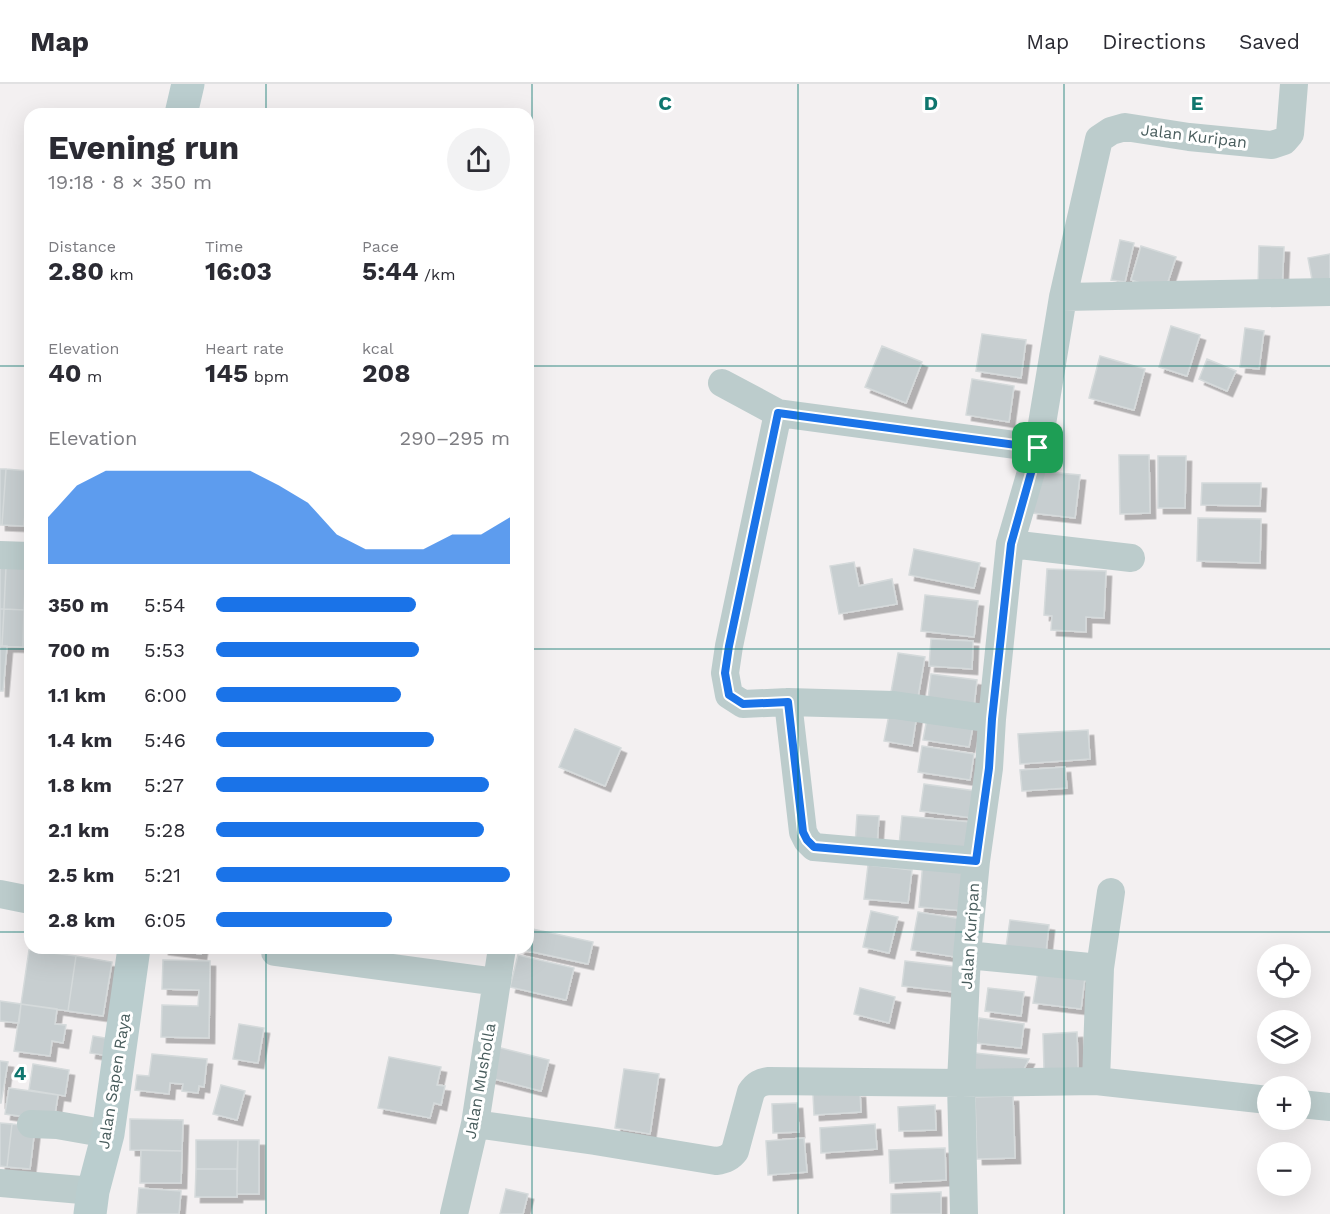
<!DOCTYPE html>
<meta charset="utf-8">
<style>
body{margin:0;font-family:"Work Sans",sans-serif;background:#f2f2f3;color:#2b2b33;height:100vh;display:flex;flex-direction:column;font-size:22px;white-space:nowrap}
*{box-sizing:border-box;margin:0}
p{font-size:20px;color:#7c7c81}
.icon{flex:none;width:33px;height:33px;fill:none;stroke:currentColor;stroke-width:2;stroke-linecap:round;stroke-linejoin:round}
.map{position:relative;flex:1;overflow:hidden}
.panel{position:absolute;left:24px;top:24px;width:510px;height:846px;display:flex;flex-direction:column;background:#fff;border-radius:18px;box-shadow:0 6px 24px #0002}
.panel>*{flex:none}
.tools{position:absolute;left:1257px;top:860px;display:grid;gap:12px}
.tools a{display:grid;place-items:center;width:54px;height:54px;border-radius:50%;background:#fff;box-shadow:0 6px 24px #0002;font-size:30px}
.pin{position:absolute;display:grid;place-items:center;width:51px;height:51px;color:#fff;margin:-26px;border-radius:12px;box-shadow:0 3px 9px #0006}
.round{display:grid;place-items:center;flex:none;width:63px;height:63px;border-radius:32px;background:#f2f2f3}
.overview{display:flex;align-items:center;justify-content:space-between;height:102px;padding:0 24px}
h1{font-size:33px;font-weight:700;line-height:45px}
.figures{display:grid;grid-template-columns:repeat(3,1fr);gap:9px;height:102px;padding:6px 24px}
.figures div{display:grid;align-content:center}
.figures b{font-size:26px;font-weight:700}
.figures small{font-size:16px;font-weight:400}
.figures p{font-size:16px}
.chart{height:168px;padding:12px 24px}
.chart p{display:flex;justify-content:space-between}
.chart svg{width:100%;height:108px;margin-top:6px;fill:#1a73e8;opacity:.7}
ul{padding:0 24px;list-style:none;font-size:20px}
li{display:grid;grid-template-columns:96px 72px 1fr;align-items:center;height:45px}
li i{height:15px;border-radius:8px;background:#1a73e8}
header{display:flex;align-items:center;gap:36px;box-sizing:border-box;height:84px;padding:0 30px;background:#fff;border-bottom:2px solid #e1e1e2}
header strong{font-size:28px}
nav{display:flex;gap:33px;margin-inline-start:auto;font-size:21px}
.map>svg:first-child{display:block}
.building{fill:#c7ced0;stroke:#d5dadb;stroke-width:1.5;filter:url(#shadow)}
.lines{fill:none;stroke-linecap:round;stroke-linejoin:round}
.street{stroke:#bccccc;stroke-width:28}
.secondary{stroke:#bacdce;stroke-width:33}
.route-casing{stroke:#fff;stroke-width:12}
.route{stroke:#1a73e8;stroke-width:8}
.grid{fill:none;stroke:#0f766e;stroke-width:1.5;stroke-opacity:0.55}
.labels{text-anchor:middle;dominant-baseline:central;stroke-width:6;stroke-linejoin:round;paint-order:stroke}
.street-label{font-size:16px;fill:#495d5d;stroke:#fff}
.grid-label{font-size:20px;text-anchor:middle;font-weight:bold;fill:#0f766e;stroke:#fff;stroke-width:6;stroke-linejoin:round;paint-order:stroke}
</style>
<header>
<strong>Map</strong>
<nav><a>Map</a><a>Directions</a><a>Saved</a></nav>
</header>
<div class="map">
<svg width="1330" height="1130" viewBox="0 0 1330 1130">
<defs>
<filter id="shadow"><feDropShadow dx="5.5" dy="5.5" stdDeviation="0" flood-color="#0004"/></filter>
</defs>
<rect width="100%" height="100%" fill="#f3f0f1"/>
<path class="building" d="M1120,156L1134,159L1125,198L1111,196Z
M1141,162L1176,173L1165,207L1131,196Z
M1259,162L1284,163L1282,206L1258,205Z
M1330,170V203L1314,206L1308,174Z
M1171,242L1200,251L1187,292L1159,283Z
M1245,244L1264,247L1259,285L1240,283Z
M982,250L1026,256L1021,294L976,287Z
M882,262L922,278L906,319L865,303Z
M1100,272L1145,285L1134,326L1089,314Z
M1207,275L1236,287L1227,307L1199,295Z
M972,295L1014,302L1009,338L966,331Z
M1119,371H1149L1150,429L1120,430Z
M1158,372H1186L1185,424H1158Z
M0,385H6L2,441H0Z
M6,385L28,387L24,442L2,441Z
M28,387H30V442H24Z
M1037,387L1080,391L1075,434L1032,429Z
M1202,399H1261L1260,422L1201,421Z
M1198,434L1261,435L1260,479L1197,477Z
M914,465L980,479L974,504L909,491Z
M854,478L859,502L892,495L897,520L839,530L830,482Z
M0,483H6L4,525H0Z
M6,483L26,484L24,526L4,525Z
M26,484L30,485V526H24Z
M1047,485L1106,487L1104,534L1086,533V548L1051,546L1052,532L1044,531Z
M925,511L978,517L974,553L921,547Z
M0,525H4L2,562H0Z
M4,525L24,526L23,563L2,562Z
M24,526H30V563H23Z
M931,555L973,557L972,585L929,582Z
M0,562H7L3,607H0Z
M898,569L925,573L917,619L890,614Z
M931,590L977,596L974,622L928,616Z
M890,625L917,630L912,662L884,657Z
M928,629L974,637L969,663L923,656Z
M575,645L621,664L605,702L559,683Z
M1088,646L1090,675L1020,680L1018,650Z
M922,662L974,670L970,696L918,688Z
M1065,683L1067,704L1022,707L1020,686Z
M924,700L976,707L972,734L920,727Z
M857,731L879,732L877,762L855,761Z
M902,732L971,738L968,768L899,761Z
M923,778L969,782L964,827L919,823Z
M868,781L912,786L908,819L864,815Z
M871,827L898,833L889,869L863,863Z
M918,828L961,835L955,873L911,866Z
M1010,836L1049,841L1046,868L1006,863Z
M528,844L593,858L588,880L519,865L520,864H528Z
M163,864H202L201,870L163,865Z
M29,866L76,872L68,927L21,920Z
M518,871L574,884L566,916L510,903Z
M76,872L112,878L103,932L68,927Z
M163,876L210,877L209,954L161,953L162,921L198,922L199,906L162,905Z
M905,877L957,883L954,908L902,902Z
M1038,887L1085,893L1081,925L1033,919Z
M860,904L895,913L889,939L854,930Z
M988,904L1024,908L1021,932L985,927Z
M0,917L21,920L19,939L0,937Z
M21,920L57,925L55,940L66,941L63,959L52,957L50,972L14,967Z
M979,934L1024,940L1021,964L976,959Z
M239,940L264,944L258,979L233,975Z
M1077,948L1078,985L1044,986L1043,950Z
M93,952L112,955L109,972L90,969Z
M497,963L549,976L541,1007L490,994Z
M975,969L1029,975L1021,991H972Z
M152,970L207,975L204,1003L199,1002L198,1009L182,1007L183,1000L170,999L169,1010L135,1006L137,991L149,992Z
M389,973L441,983L437,1001L445,1002L441,1021L434,1019L430,1034L378,1024Z
M0,977L8,978L1,1019H0Z
M33,980L69,986L65,1012L29,1006Z
M624,985L659,990L650,1050L615,1044Z
M221,1001L245,1007L237,1036L213,1030Z
M9,1004L58,1011L54,1037L5,1030Z
M860,1008L861,1028L814,1031L813,1010Z
M1013,1012L1015,1074L977,1075L975,1013Z
M797,1019L799,1048L773,1049L772,1020Z
M935,1021L936,1046L899,1047L898,1023Z
M130,1035L183,1036L182,1067L130,1066Z
M0,1039L12,1040L7,1083L0,1082Z
M12,1040L35,1043L30,1085L7,1083Z
M875,1040L877,1065L821,1069L820,1044Z
M804,1054L807,1088L768,1091L766,1057Z
M196,1056H238L237,1085H196Z
M238,1056H259V1110H237Z
M945,1064L946,1096L890,1099L889,1066Z
M141,1066L182,1067L181,1099H140Z
M196,1085H237V1113H195Z
M139,1104L181,1107L179,1130H137Z
M506,1105L528,1110L523,1130H500Z
M941,1108V1130H891V1110Z"/>
<g class="lines">
<path class="street" d="M1063,213L1330,208
M722,299L778,329L1038,364
M778,329L729,562L725,589L729,611L743,620L788,618L894,621L992,635
M1010,460L1131,474
M0,471L30,472
M788,618L803,748L807,756L814,763L976,777
M1111,808L1100,884L1096,997L1268,1016
M0,810L30,816
M275,868L497,898
M967,871L1100,884
M1300,1020L1330,1023
M31,1040L57,1041L108,1050
M475,1040L595,1057L716,1077C724,1076 730,1074 735,1067L751,1008C756,1000 761,998 769,997L961,999L1096,997
M0,1099L93,1107
M454,1130L475,1040L502,864
M964,1130L961,999L967,871L976,777L989,684L992,635L1010,460L1038,364L1063,213L1099,55L1111,47L1125,43L1189,53L1272,61L1284,57L1290,50L1294,0"/>
<path class="secondary" d="M181,30L188,0
M90,1130L93,1107L108,1050L134,864"/>
</g>
<g class="lines">
<g class="route-casing">
<path id="route" d="M778,329L1038,364L1011,460L992,635L989,684L976,777L814,763L807,756L803,748L788,618L743,620L729,611L725,589L729,562Z"/>
</g>
<use href="#route" class="route"/>
</g>
<path class="grid" d="M266,0V30M532,0V1130M798,0V1130M1064,0V1130M0,282H30M528,282H1330M0,565H30M528,565H1330M0,848H30M528,848H1330M266,864V1130"/>
<g class="labels">
<g class="street-label">
<text transform="translate(1194 52) rotate(7)">Jalan Kuripan</text>
<text transform="translate(970 852) rotate(-86)">Jalan Kuripan</text>
<text transform="translate(114 997) rotate(-81)">Jalan Sapen Raya</text>
<text transform="translate(480 997) rotate(-80)">Jalan Musholla</text>
</g>
</g>
<g class="grid-label">
<text x="665" y="26">C</text>
<text x="931" y="26">D</text>
<text x="1197" y="26">E</text>
<text x="20" y="996">4</text>
</g>
</svg>
<div class="tools">
<a><svg class="icon" aria-label="locate" viewBox="0 0 24 24"><circle cx="12" cy="12" r="6"/><path d="M12 2v4M12 18v4M2 12h4M18 12h4"/></svg></a>
<a><svg class="icon" aria-label="layers" viewBox="0 0 24 24"><path d="M12 4l9 5-9 5-9-5zM3 14l9 5 9-5"/></svg></a>
<a>+</a>
<a>−</a>
</div>
<div class="pin" style="left:1038px;top:364px;background:#1e9e55"><svg class="icon" aria-label="arrive" viewBox="0 0 24 24"><path d="M6 21V4h12l-3 4 3 4H6"/></svg></div>
<section class="panel">
<div class="overview"><div><h1>Evening run</h1><p>19:18 · 8 × 350 m</p></div><a class="round"><svg class="icon" aria-label="share" viewBox="0 0 24 24"><path d="M12 15V3M7 8l5-5 5 5M5 13v7h14v-7"/></svg></a></div>
<div class="figures">
<div><p>Distance</p><b>2.80<small> km</small></b></div>
<div><p>Time</p><b>16:03</b></div>
<div><p>Pace</p><b>5:44<small> /km</small></b></div>
</div>
<div class="figures">
<div><p>Elevation</p><b>40<small> m</small></b></div>
<div><p>Heart rate</p><b>145<small> bpm</small></b></div>
<div><p>kcal</p><b>208</b></div>
</div>
<div class="chart"><p><span>Elevation</span>290–295 m</p>
<svg viewBox="0 0 160 44" preserveAspectRatio="none"><path d="M0 44V25L10 12L20 6L30 6L40 6L50 6L60 6L70 6L80 12L90 19L100 32L110 38L120 38L130 38L140 32L150 32L160 25V44z"/></svg>
</div>
<ul>
<li><b>350 m</b>5:54<i style="width:68%"></i></li>
<li><b>700 m</b>5:53<i style="width:69%"></i></li>
<li><b>1.1 km</b>6:00<i style="width:63%"></i></li>
<li><b>1.4 km</b>5:46<i style="width:74%"></i></li>
<li><b>1.8 km</b>5:27<i style="width:93%"></i></li>
<li><b>2.1 km</b>5:28<i style="width:91%"></i></li>
<li><b>2.5 km</b>5:21<i style="width:100%"></i></li>
<li><b>2.8 km</b>6:05<i style="width:60%"></i></li>
</ul>
</section>
</div>
